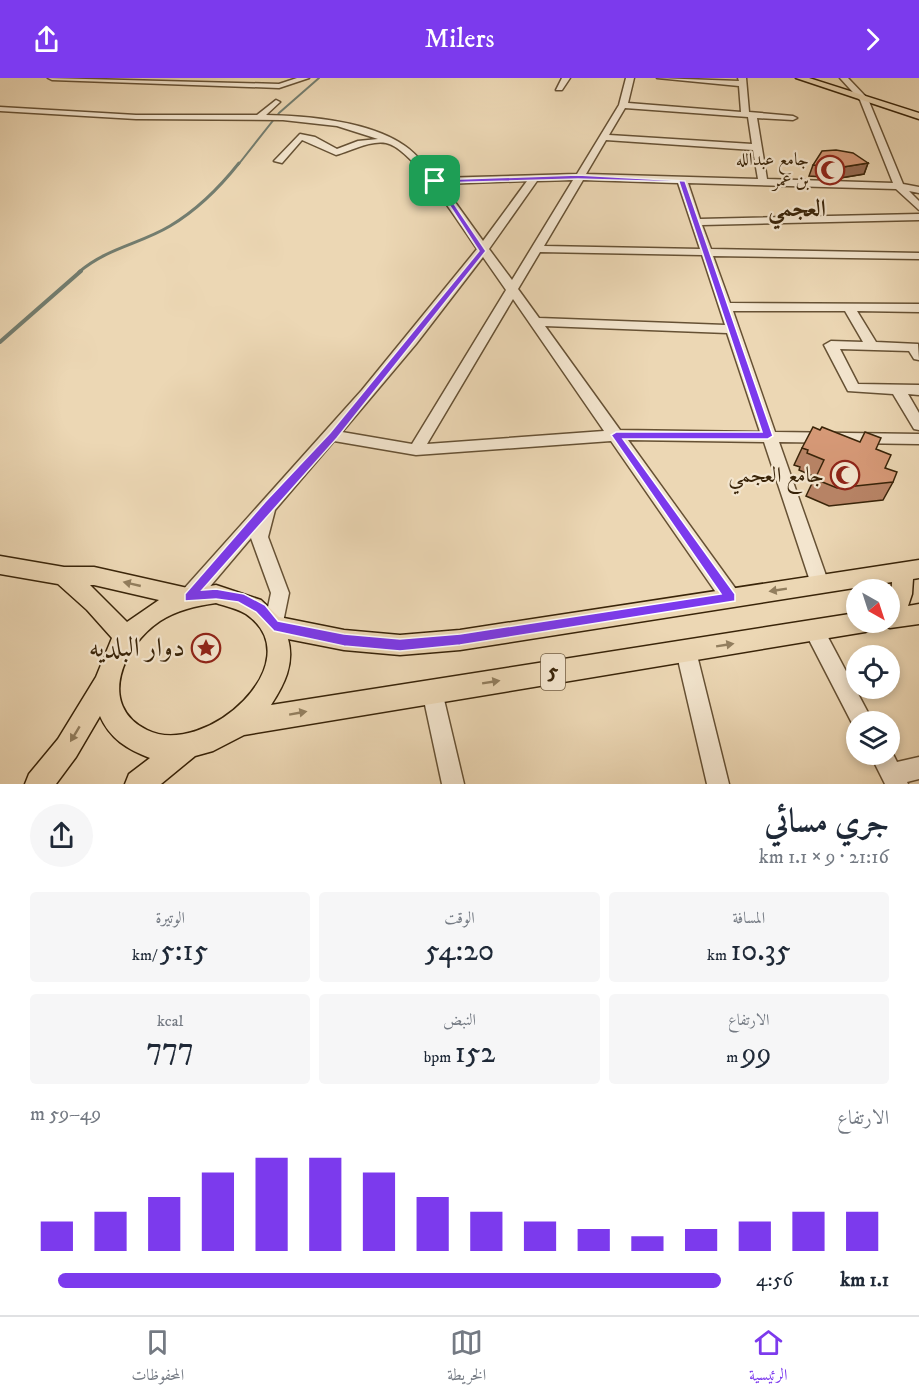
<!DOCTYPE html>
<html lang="ar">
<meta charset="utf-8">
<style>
body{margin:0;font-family:"IM FELL DW Pica",Amiri,serif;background:#f6f6f7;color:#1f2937;direction:rtl;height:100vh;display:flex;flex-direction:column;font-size:22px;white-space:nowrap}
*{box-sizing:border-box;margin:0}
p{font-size:20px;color:#747a83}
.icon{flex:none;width:33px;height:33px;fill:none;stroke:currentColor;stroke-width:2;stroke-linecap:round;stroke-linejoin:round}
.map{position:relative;height:706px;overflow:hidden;direction:ltr}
.panel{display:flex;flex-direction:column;background:#fff;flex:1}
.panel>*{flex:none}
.needle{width:39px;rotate:141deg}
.buttons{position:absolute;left:846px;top:501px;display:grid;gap:12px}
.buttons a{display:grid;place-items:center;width:54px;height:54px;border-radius:50%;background:#fff;box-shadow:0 3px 9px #0003;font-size:30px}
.pin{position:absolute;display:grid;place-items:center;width:51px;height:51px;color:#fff;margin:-26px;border-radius:12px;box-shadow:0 3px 9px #0006}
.round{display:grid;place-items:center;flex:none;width:63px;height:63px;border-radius:32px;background:#f6f6f7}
.head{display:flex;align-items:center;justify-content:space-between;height:102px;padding:0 30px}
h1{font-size:33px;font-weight:600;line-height:45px}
.metrics{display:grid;grid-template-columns:repeat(3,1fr);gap:9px;height:102px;padding:6px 30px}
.metrics div{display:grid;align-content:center;border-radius:6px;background:#f6f6f7;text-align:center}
.metrics b{font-size:30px;font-weight:600}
.metrics small{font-size:16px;font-weight:400}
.metrics p{font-size:16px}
.chart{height:168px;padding:12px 30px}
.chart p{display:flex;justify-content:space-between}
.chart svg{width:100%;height:108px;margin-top:6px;stroke:#7c3aed;stroke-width:6}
ul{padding:0 30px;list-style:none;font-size:20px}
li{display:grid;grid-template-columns:96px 72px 1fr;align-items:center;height:45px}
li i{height:15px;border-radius:8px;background:#7c3aed}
header{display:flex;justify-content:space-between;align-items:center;height:78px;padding:0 30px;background:#7c3aed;color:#fff;font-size:27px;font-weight:600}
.menu{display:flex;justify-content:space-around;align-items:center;height:84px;border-top:2px solid #e0e1e3;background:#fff;font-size:16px;color:#747a83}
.menu a{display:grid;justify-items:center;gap:3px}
.menu .active{color:#7c3aed}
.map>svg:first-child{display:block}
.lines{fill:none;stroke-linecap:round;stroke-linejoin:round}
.stream-far2{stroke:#737d6f;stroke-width:2}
.stream-far1{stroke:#737d6f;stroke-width:3}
.stream{stroke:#737d6f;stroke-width:4}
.minor-casing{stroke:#665134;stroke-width:3}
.major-casing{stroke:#392409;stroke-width:3}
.minor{fill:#f3e5ce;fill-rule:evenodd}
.major{fill:#ecd7b4;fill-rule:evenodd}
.wall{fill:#b88466;stroke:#392409;stroke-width:1.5}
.shaded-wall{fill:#966b53;stroke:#392409;stroke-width:1.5}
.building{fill:#d69977;stroke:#392409;stroke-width:1.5}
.oneway{fill:#927e5e}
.route{fill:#7c3aed;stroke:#fff;stroke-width:1.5;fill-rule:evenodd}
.labels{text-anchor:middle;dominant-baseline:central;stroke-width:4.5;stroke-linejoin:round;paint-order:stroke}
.far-poi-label{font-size:18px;fill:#392409;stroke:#f3e5ce;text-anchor:end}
.shield{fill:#f3e5ce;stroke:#715e44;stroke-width:1.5}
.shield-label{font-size:21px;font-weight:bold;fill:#392409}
.poi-label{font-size:22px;fill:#392409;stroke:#f3e5ce;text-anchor:end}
.far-district-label{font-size:24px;font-weight:bold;fill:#392409;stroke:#f3e5ce}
.near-poi-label{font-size:27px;fill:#392409;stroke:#f3e5ce;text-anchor:end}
</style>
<header><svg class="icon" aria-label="forward" viewBox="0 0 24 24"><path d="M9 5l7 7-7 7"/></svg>Milers<svg class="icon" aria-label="share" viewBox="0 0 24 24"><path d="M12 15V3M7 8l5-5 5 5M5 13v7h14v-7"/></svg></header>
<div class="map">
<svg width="919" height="706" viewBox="0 0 919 706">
<rect width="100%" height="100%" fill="#ecd7b4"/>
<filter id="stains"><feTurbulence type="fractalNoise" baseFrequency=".00333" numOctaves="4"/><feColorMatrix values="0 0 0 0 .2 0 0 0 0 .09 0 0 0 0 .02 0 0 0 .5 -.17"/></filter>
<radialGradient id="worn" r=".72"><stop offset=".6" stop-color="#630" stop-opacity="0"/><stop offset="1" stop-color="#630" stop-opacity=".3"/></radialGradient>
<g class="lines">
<path class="stream-far2" d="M238,87L279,35L319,0"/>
<path class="stream-far1" d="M79,194C107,170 140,166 170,148C197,132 220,109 239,85"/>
<path class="stream" d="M0,264L81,193"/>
<g class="minor-casing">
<path id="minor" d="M48,0L279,6L297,0H309L279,10L52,2Z
M562,0H570L562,12H556Z
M626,0H634L628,25L741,34L739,8L657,0L739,3L738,0H746L749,34L793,38L797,40L793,42L757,40L767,101L893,105L860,22L840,0H848L868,21L903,106L919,109V115L909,113L919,123V132L896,111L688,105L700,141L919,136V142L702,147L711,171L919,175V181L713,178L730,225L919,226V234L857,233L876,264L918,266L919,282L914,281L909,273L840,271L858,306L919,307V317L908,316L919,335V352L914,351L893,316L848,313L824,267L831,263L863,264L845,233H733L775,354L919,356V366L779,364L829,506L826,511L820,514L814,511L811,506L764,364L628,362L738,514L740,520L738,526L731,528L724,526L611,363L416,377L334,363L275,432L268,459L289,515L281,554L274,556L267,554L264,548L271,515L251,460L196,525L189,527L182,525L180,519L182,513L362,312L477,171C461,148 413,70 386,65C370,62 351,73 336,77L302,62L282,85L274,83L300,56L315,59L337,71L358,63L378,61L337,48L283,42L136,41L0,33V29L136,37H257L276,22L280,24L266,37C308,38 370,43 405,68C417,76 427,90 437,100L577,96L619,27ZM625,30L748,39L752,66L609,57ZM606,62L753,72L758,101L586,96ZM573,102L512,202L489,171L537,103ZM583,102L678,105L700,171L544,168ZM527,103L483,163L442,106ZM540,174L702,177L725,247L539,240L518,211ZM483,179L506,212L412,366L342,354L416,266ZM513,221L604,353L427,366ZM545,248L727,255L760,354L620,352Z
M815,546L822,548L873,644H856L855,651L805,554L808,548Z
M686,564L693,567L696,573L729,706H707L676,573L679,567Z
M432,603L439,606L442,613L464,706H442L422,613L425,606Z
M890,670L897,684L919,679V701L907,704L908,706H885L870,676H890Z"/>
</g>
<g class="major-casing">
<path id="major" d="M796,0H809L919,35V41Z
M0,478L64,489H94L192,511L216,507L261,522L279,539L344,552L400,557L460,552L919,482V500L913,501L912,516L908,528L919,526V546L890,550L882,547L881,544H890L892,504L460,572L400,577L344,572L288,561C295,586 284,607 271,627L856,535V544H876L873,551L865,554L244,657L213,673L195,678L161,706H125L129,696L150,680C127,671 110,661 100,638L76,679L56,706H25L29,696L58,661L96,599L112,560L87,532L58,506L0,496ZM90,507H94L159,522L127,544ZM216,525C225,528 238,531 246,536C314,583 205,681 147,652C96,627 124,567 160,543C177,532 196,528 216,525Z"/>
</g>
<use href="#minor" class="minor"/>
<use href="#major" class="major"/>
</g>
<path class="wall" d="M868,85L864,96L840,100L809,98L813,87Z
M802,370L876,371L893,404L883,422L829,428L806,418L815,399L799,392L800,389L794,387Z"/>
<path class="shaded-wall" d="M868,85L864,96L840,100L843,89Z"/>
<path class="building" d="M836,72L853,75L868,85L843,89L813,87L822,73Z
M813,349L820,352L822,349L860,364L865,354L881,360L876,371L891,377L885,390L897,394L893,404L837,410L815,401L824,382L807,375L808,372L802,370Z"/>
<defs><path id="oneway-solid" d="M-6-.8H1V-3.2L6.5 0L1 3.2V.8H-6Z" transform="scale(1.5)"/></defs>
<g class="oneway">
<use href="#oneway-solid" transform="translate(132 506) rotate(-167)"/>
<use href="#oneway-solid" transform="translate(778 512) rotate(171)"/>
<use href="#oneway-solid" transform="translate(725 567) rotate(-9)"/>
<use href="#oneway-solid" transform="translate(491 604) rotate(-9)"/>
<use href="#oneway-solid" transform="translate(298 635) rotate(-10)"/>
<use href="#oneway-solid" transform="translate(75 656) rotate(121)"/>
</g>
<path class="route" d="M578,97L685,103L773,358L768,361H623L735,516V523L460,567L400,573L344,568L274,553L256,534L238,524L216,521L185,523V516L265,424L330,355L479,173L433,102ZM578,101L679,104L762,354H616L611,357L721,516L460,556L400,561L344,556L278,543L265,527L244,516L216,511L202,512L337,360L486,173L440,105Z"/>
<defs>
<g id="mosque-ring" transform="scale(1.5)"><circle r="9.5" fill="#f3e5ce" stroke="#8f2418" stroke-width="1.5"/><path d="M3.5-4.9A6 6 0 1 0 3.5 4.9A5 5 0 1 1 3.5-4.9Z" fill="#8f2418"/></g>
<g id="sight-ring" transform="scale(1.5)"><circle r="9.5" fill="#f3e5ce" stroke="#8f2418" stroke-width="1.5"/><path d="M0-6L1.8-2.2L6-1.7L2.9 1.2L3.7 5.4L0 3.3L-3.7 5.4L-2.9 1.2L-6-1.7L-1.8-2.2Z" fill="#8f2418"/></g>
</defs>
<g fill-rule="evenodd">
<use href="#mosque-ring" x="830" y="92"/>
<use href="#mosque-ring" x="845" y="397"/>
<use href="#sight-ring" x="206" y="570"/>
</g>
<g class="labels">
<g class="far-poi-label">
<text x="809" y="82">جامع عبدالله<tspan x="809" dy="21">بن عمر</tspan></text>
</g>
<rect class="shield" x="541" y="576" width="24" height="36" rx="4.5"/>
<g class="shield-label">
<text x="553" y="594">5</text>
</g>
<g class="poi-label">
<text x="824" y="397">جامع العجمي</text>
</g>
<g class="far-district-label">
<text x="797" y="131">العجمي</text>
</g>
<g class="near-poi-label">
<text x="185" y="570">دوار البلديه</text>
</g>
</g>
<rect width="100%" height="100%" filter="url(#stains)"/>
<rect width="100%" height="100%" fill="url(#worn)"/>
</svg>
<div class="buttons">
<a><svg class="needle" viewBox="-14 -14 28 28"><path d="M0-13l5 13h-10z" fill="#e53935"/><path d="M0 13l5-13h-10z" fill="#747a83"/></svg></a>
<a><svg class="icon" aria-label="locate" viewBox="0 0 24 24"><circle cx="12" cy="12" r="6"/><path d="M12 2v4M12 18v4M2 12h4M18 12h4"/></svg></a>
<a><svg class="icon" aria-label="layers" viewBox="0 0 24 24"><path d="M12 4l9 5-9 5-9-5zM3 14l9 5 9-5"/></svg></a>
</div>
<div class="pin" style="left:435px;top:103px;background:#1e9e55"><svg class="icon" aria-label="arrive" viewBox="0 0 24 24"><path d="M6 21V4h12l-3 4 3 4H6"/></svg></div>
</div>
<section class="panel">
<div class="head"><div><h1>جري مسائي</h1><p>21:16 · 9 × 1.1 km</p></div><a class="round"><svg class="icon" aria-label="share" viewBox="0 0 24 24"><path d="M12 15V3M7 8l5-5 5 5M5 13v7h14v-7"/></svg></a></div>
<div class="metrics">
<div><p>المسافة</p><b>10.35<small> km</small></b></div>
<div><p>الوقت</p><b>54:20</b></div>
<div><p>الوتيرة</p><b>5:15<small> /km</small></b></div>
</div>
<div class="metrics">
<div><p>الارتفاع</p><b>99<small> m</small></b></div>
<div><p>النبض</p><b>152<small> bpm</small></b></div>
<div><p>kcal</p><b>777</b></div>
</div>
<div class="chart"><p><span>الارتفاع</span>49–59 m</p>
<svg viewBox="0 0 160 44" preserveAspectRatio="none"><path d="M5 44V32M15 44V28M25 44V22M35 44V12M45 44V6M55 44V6M65 44V12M75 44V22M85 44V28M95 44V32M105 44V35M115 44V38M125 44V35M135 44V32M145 44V28M155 44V28"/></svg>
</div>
<ul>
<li><b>1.1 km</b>4:56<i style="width:96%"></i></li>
</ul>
</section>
<nav class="menu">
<a class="active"><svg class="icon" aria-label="home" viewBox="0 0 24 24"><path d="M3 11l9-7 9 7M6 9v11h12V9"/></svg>الرئيسية</a>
<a><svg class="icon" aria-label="map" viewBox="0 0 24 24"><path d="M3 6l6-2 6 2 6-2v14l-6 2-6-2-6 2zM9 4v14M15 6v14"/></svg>الخريطة</a>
<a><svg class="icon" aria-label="saved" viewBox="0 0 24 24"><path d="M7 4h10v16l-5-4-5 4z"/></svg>المحفوظات</a>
</nav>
